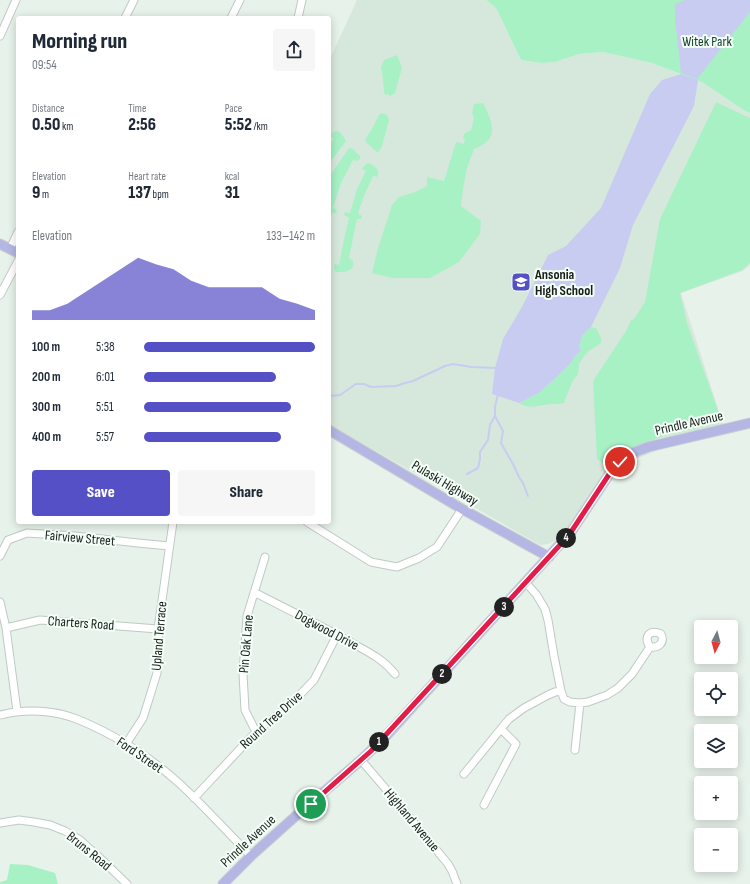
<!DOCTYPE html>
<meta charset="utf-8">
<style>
body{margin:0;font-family:"Sofia Sans Condensed",sans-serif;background:#f6f6f7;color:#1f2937;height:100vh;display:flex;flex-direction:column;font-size:15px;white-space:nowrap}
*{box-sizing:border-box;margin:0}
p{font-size:13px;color:#747a83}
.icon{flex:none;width:22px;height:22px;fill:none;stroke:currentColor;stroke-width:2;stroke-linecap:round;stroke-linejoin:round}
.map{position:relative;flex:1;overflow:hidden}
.details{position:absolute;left:16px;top:16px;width:315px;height:508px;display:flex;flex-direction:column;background:#fff;border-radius:4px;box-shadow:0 2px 10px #0003}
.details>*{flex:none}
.needle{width:26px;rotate:186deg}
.controls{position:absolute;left:694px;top:620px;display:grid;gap:8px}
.controls a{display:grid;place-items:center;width:44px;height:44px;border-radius:4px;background:#fff;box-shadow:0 2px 10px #0003;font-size:20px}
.pin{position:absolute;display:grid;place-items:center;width:34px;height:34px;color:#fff;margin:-17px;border:2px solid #fff;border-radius:50%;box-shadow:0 1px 4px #0007}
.km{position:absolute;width:20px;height:20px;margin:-10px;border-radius:50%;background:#222;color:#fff;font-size:11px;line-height:20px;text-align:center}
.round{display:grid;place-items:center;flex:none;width:42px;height:42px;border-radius:4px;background:#f6f6f7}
.summary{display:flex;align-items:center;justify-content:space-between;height:68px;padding:0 16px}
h1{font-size:22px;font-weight:800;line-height:30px}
.stats{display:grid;grid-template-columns:repeat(3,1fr);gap:6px;height:68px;padding:4px 16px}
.stats div{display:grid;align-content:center}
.stats b{font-size:17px;font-weight:800}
.stats small{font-size:11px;font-weight:400}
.stats p{font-size:11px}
.chart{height:112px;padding:8px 16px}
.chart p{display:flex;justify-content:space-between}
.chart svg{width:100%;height:72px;margin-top:4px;fill:#5650c7;opacity:.7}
.primary-button{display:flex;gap:8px;margin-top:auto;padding:8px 16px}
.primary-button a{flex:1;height:46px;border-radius:4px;background:#5650c7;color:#fff;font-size:16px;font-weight:800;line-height:46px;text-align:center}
.primary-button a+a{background:#f6f6f7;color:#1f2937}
ul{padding:0 16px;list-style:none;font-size:13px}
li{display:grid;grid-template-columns:64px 48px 1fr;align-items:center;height:30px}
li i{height:10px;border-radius:5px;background:#5650c7}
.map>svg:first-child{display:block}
.built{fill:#d6e8dc}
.green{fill:#a8f1c5}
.water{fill:#c8ccf1}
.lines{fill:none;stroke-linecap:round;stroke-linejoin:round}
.stream{stroke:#c8ccf1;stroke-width:2}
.minor-casing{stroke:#bfcac3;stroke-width:9}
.major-casing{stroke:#cccdcd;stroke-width:11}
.minor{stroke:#fff;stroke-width:7}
.major{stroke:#b4b7e4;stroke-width:9}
.route-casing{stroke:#fff;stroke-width:8}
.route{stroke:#e11d48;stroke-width:5}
.labels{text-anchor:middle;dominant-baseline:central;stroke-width:4;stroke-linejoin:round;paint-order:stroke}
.park-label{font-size:14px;fill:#154029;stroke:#f4fff8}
.poi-label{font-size:14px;font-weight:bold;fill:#191d1a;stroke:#f4fff8;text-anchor:start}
.street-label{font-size:14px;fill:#191d1a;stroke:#f4fff8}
</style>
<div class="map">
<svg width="750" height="884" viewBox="0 0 750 884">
<rect width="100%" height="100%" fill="#e7f2ea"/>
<path class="built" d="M357,0H486L496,8L521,60L541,63L555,62L579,54L603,52L652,63L702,82L745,111L750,113V265L743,271L681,293L723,424L606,471L567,531L558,539L548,544L540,545L329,424V61Z"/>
<path class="green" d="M486,0H750V113L745,111L702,82L652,63L603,52L579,54L555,62L541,63L521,60L496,8Z
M397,55L402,68L395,93L392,95L389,96V95L387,94L386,95L384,93L383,79L381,67L384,60Z
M716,102L750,118V263L742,270L680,293L687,323L722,422L663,436L623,452L608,466L597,459L593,381L626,331L631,320L634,319L645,302L660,219Z
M483,103C489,115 499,133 485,143C482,146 477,147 474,149L467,168L463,189L461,206L481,221L480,234L459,262L430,278H392L372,273L378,248L392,205L399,197L415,192L427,186V177L444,181L456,142L464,144L465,139H463L464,134L471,130L474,118L472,113L474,104Z
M381,113L385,114L387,115L389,120L382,146L378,153L367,143L365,140L374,125L379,115Z
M335,131L340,132L345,139L346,141L329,164V145L334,139L330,136L331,134Z
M349,148L353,149L360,156V159L357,161L353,160L341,183L333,208L337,210L336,213H332L329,226V177Z
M368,163C374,165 381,170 377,177L373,176L364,196L358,213L362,216L361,219H357L349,258L353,261C355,272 345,272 336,272L334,269V265L335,264L339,265L344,239L349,218L344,215L345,212L350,213L357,189L366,171L362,169L366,164Z
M591,327L596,328L601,338V343L589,351L584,356L579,364L578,374L572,382L564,403C559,404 556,404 551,404C539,405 529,410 519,403L539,393L563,371L569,365L576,355L581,351L579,346L582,336Z
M10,864L28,865L55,873L58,884H0V882L7,880Z"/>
<path class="water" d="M685,0H750V12L697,79L681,73L675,19V4Z
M681,74L698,80L694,106L633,225L620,268L591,327L582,336L579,346L581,351L576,355L569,365L563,371L539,393L519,403L492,394L495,368L503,339L523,305L548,255L566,246L601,208L650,94L662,80Z"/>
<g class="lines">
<path class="stream" d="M329,396L340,395L356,384H364L371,387L396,386L405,383L413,381L445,366L453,364L472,367L495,368L497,367
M495,416L503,431L501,443L506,452L513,464L519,477L523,483L528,496
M467,474L478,468L480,459V452L488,440L490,425L495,416V407L498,394"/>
<g class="minor-casing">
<path id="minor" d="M125,18L134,0
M231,18L240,0
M298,18L302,0
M0,36L16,0
M10,249L18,232
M0,295L18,261
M307,522L371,562L397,567L419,558L437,547L462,509
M0,556L8,540L27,533L75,536L138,543L169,546
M526,583L536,594L545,609L548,620L554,656L561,691L564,699L570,702L580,703L588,702L607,695L618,688L632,674L650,647C659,648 665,643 661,634C650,629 643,636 650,647
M254,592C286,609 319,624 350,642C368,652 382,658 395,674
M0,602L6,628L17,711
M6,628L40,620L158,629
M0,715C16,711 32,710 48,712C69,714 87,723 105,732C132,746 158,764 180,784C205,807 227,832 251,856
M256,732L245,710L243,674L247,616L265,557
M126,744L143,718L149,699L157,673L159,652L158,629L173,522
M575,750L580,703
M361,760L397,802L448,864L452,871L457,884
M464,774L509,719L524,708L548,695L555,692L561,691
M194,798L256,732L291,704L314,680L337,635
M484,805L516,744L501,729
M0,823L19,820L34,822L50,825L65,831L80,840L98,856L127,884"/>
</g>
<g class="major-casing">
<path id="major" d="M0,244L18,253
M329,430L462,509L549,557
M223,884L251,856L298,814L361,760L386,736L571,532L612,470L627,455L648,447L750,423"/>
</g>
<use href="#minor" class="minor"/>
<use href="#major" class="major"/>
</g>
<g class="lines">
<g class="route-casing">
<path id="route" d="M311,804L371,751L559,546L571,532L612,470L620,462"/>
</g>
<use href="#route" class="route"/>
</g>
<defs>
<g id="school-square" transform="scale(1)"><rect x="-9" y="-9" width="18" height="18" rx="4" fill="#5650c7" stroke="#f4fff8"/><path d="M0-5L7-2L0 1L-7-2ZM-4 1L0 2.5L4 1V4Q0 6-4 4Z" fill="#fff"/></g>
</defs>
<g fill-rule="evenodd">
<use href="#school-square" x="521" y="282"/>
</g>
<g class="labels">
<g class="park-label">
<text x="707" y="41">Witek Park</text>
</g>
<g class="poi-label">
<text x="535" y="274">Ansonia<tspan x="535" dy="16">High School</tspan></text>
</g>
<g class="street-label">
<text transform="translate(689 423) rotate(-13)">Prindle Avenue</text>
<text transform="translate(445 483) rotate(31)">Pulaski Highway</text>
<text transform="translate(80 538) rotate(5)">Fairview Street</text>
<text transform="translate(81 623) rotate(4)">Charters Road</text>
<text transform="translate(327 630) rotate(28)">Dogwood Drive</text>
<text transform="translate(159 636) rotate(-85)">Upland Terrace</text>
<text transform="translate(246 644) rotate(-85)">Pin Oak Lane</text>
<text transform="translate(271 720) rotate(-42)">Round Tree Drive</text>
<text transform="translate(140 755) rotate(34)">Ford Street</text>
<text transform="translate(412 820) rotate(50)">Highland Avenue</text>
<text transform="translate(248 841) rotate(-43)">Prindle Avenue</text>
<text transform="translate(89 851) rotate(39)">Bruns Road</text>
</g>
</g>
</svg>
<div class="controls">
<a><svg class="needle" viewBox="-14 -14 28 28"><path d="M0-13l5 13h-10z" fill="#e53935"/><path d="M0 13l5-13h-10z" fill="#747a83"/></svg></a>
<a><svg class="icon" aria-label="locate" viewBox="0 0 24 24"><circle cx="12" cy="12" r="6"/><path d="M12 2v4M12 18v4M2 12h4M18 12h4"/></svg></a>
<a><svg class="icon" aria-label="layers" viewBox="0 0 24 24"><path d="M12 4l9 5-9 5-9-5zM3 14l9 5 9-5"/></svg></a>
<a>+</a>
<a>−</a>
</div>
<div class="pin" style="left:311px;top:804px;background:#1e9e55"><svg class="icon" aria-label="arrive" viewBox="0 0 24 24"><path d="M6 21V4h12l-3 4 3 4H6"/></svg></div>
<div class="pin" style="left:620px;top:462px;background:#d93025"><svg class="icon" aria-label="check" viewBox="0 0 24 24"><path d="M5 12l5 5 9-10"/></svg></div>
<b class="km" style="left:379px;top:742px">1</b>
<b class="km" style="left:442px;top:674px">2</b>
<b class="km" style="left:504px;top:607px">3</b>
<b class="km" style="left:566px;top:538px">4</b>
<section class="details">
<div class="summary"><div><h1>Morning run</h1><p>09:54</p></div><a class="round"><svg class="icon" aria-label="share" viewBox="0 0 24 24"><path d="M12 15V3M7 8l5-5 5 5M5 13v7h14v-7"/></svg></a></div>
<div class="stats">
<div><p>Distance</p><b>0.50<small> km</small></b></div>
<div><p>Time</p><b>2:56</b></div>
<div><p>Pace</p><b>5:52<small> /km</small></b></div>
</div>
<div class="stats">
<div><p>Elevation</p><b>9<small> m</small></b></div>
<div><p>Heart rate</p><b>137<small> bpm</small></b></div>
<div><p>kcal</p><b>31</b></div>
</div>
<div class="chart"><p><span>Elevation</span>133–142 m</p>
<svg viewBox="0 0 160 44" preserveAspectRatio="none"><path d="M0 44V38L10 38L20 34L30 27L40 20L50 13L60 6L70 10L80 13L90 20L100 24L110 24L120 24L130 24L140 31L150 34L160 38V44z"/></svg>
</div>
<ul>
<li><b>100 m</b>5:38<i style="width:100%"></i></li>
<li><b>200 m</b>6:01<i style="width:77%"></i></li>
<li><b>300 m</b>5:51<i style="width:86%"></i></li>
<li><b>400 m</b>5:57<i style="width:80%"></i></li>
</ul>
<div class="primary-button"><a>Save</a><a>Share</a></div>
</section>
</div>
